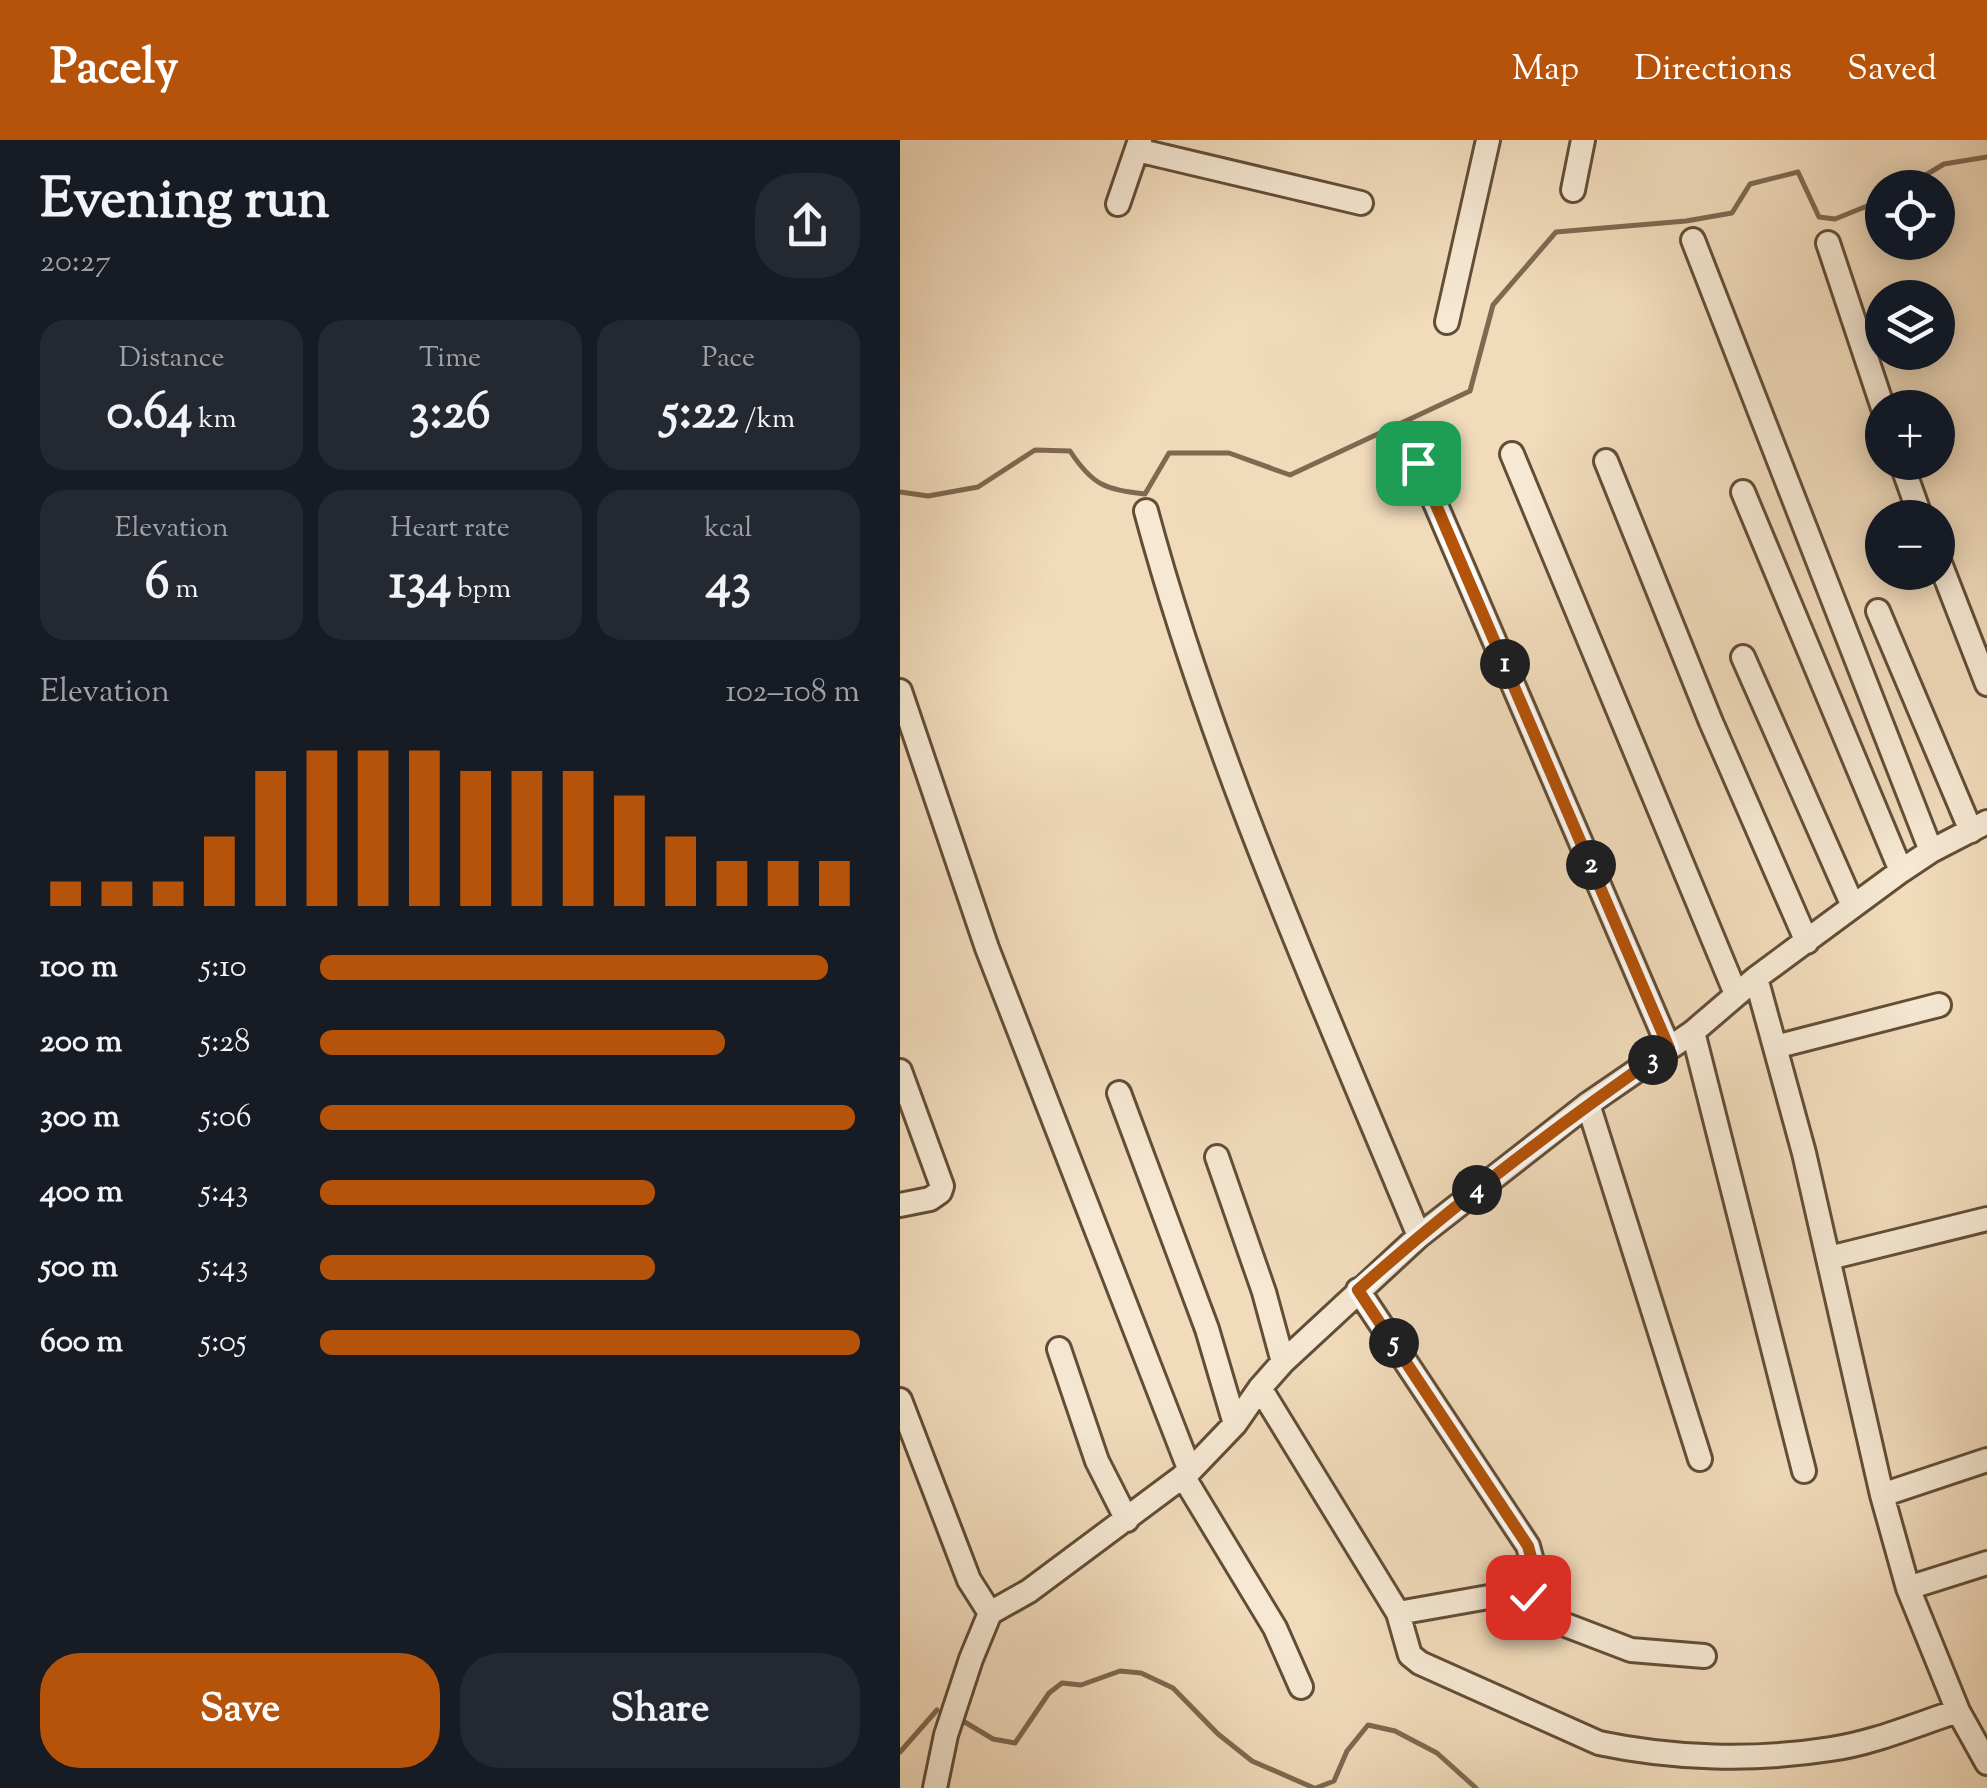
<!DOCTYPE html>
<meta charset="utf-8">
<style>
body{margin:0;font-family:"Sorts Mill Goudy",serif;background:#242831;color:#f1f3f6;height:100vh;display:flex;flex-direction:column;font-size:38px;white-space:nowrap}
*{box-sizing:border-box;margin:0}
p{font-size:32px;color:#9ea1a6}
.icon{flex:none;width:55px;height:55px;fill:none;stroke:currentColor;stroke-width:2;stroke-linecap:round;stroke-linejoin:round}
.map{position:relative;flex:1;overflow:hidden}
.sheet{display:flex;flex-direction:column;background:#171b24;width:900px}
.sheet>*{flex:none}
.tools{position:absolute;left:965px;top:30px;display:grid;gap:20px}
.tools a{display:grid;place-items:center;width:90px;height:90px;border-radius:50%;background:#171b24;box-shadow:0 5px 25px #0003;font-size:50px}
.pin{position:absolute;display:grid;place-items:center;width:85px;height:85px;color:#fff;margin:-42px;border-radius:20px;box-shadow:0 5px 15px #0006}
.km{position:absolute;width:50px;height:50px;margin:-25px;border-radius:50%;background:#222;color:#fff;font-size:28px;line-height:50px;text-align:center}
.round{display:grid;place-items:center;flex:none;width:105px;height:105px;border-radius:40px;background:#242831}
.summary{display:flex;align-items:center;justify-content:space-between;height:170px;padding:0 40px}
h1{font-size:55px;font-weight:800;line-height:75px}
.metrics{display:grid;grid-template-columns:repeat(3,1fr);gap:15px;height:170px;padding:10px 40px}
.metrics div{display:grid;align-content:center;border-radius:25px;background:#242831;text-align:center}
.metrics b{font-size:50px;font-weight:800}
.metrics small{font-size:28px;font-weight:400}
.metrics p{font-size:28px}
.chart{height:280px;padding:20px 40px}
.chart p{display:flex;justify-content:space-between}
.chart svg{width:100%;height:180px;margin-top:10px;stroke:#b45309;stroke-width:6}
.cta{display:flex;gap:20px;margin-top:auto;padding:20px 40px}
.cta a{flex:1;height:115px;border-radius:40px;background:#b45309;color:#fff;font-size:40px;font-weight:800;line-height:115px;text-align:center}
.cta a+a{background:#242831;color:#f1f3f6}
ul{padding:0 40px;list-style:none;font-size:32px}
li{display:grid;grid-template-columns:160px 120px 1fr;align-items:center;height:75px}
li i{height:25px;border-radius:12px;background:#b45309}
header{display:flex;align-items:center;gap:60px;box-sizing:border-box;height:140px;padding:0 50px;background:#b45309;color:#fff}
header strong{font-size:48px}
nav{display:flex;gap:55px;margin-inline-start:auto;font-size:35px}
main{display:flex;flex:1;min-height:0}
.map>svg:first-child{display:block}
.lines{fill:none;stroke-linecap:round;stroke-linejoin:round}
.stream{stroke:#7e6951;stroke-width:5}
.minor-casing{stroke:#624e37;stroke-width:28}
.minor{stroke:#f6e8d3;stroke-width:22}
.route-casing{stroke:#fff;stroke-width:20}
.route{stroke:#b45309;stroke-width:12}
</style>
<header>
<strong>Pacely</strong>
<nav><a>Map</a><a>Directions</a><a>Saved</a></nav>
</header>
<main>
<section class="sheet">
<div class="summary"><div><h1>Evening run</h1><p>20:27</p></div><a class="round"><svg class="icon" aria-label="share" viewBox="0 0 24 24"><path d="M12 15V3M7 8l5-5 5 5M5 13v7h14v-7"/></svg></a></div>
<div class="metrics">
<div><p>Distance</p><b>0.64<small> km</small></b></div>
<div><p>Time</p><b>3:26</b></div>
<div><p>Pace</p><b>5:22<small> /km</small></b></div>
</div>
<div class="metrics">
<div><p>Elevation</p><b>6<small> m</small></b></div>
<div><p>Heart rate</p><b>134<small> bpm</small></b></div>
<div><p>kcal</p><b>43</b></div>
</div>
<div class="chart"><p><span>Elevation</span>102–108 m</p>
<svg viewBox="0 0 160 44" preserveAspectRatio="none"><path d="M5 44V38M15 44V38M25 44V38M35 44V27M45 44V11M55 44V6M65 44V6M75 44V6M85 44V11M95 44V11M105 44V11M115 44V17M125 44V27M135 44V33M145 44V33M155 44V33"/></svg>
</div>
<ul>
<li><b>100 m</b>5:10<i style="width:94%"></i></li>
<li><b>200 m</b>5:28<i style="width:75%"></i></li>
<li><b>300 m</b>5:06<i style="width:99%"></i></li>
<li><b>400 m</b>5:43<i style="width:62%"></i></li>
<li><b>500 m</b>5:43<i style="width:62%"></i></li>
<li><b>600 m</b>5:05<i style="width:100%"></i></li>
</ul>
<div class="cta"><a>Save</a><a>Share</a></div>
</section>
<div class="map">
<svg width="1087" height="1648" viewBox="0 0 1087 1648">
<rect width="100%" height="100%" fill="#f1dbbb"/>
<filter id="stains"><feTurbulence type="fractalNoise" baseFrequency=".002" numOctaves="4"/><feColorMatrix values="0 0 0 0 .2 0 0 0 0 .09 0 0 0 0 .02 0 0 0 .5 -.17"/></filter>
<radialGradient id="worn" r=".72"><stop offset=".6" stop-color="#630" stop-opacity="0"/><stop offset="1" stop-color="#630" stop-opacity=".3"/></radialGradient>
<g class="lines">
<path class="stream" d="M1004,48L1044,24L1087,17
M0,352L28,356L78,347L135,310L170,311C193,346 205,349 245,354L269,313H329L390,335L570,251L593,165L656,92L786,81L832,73L850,44L898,32L919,77L935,79L982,60
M63,1581L93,1599L115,1603L149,1553L162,1543L181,1545L220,1531L241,1533L273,1548L318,1594L352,1621L414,1648
M0,1612L37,1570
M416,1648L434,1641L447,1611L468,1585L495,1591L537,1613L576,1648"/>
<g class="minor-casing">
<path id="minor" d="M237,10L461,63
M673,50L683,0
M218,64L240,0
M793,100L1031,711
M928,103L983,268
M547,182L588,0
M612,314L836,854
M706,321L811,582L907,802
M1001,322L1021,378
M518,323L769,908
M843,352L1001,731
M246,371C313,620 420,857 519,1096
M1038,418L1087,544
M978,471L1071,691
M843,517L953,766
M0,551L87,808L290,1331
M856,838L904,1013L982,1355L1008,1448L1058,1571L1087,1623
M793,892L904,1331
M875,907L1039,865
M0,931L42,1046L40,1052L30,1059L0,1065
M219,953L307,1189L335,1284
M688,964L800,1319
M317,1017L364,1152L383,1222
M929,1118L1087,1079
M458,1150L628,1406L636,1436L628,1457
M159,1209L197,1321L227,1380
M360,1248L498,1473L510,1515L520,1523L699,1603C774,1619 855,1621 931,1609C974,1603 1017,1584 1058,1571
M0,1260L69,1440L90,1473
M283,1336L375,1488L401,1547
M982,1355L1087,1320
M1008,1448L1087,1423
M498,1473L600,1455L628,1457L663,1484L731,1510L804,1516
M35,1648L46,1595L71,1519L90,1473L129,1451L290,1331L335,1284L360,1248L383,1222L519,1096L688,964L793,892L856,838L1001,731L1031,711L1087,682"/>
</g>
<use href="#minor" class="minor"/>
</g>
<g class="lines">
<g class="route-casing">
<path id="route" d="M518,323L769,908C661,983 556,1062 458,1150L628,1406L636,1436L628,1457"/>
</g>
<use href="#route" class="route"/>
</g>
<rect width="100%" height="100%" filter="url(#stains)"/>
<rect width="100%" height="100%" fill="url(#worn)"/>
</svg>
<div class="tools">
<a><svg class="icon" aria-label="locate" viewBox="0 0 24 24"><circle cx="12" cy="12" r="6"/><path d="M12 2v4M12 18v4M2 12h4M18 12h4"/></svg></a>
<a><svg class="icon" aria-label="layers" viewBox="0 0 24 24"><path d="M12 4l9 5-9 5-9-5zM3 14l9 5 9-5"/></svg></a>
<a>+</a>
<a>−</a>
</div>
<div class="pin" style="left:518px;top:323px;background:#1e9e55"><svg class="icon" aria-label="arrive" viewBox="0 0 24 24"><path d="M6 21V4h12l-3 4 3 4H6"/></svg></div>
<div class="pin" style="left:628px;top:1457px;background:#d93025"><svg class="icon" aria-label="check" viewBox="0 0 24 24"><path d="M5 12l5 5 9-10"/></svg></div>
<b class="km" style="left:605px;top:524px">1</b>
<b class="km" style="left:691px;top:725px">2</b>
<b class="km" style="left:753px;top:920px">3</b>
<b class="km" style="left:577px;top:1050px">4</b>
<b class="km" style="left:494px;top:1203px">5</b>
</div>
</main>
